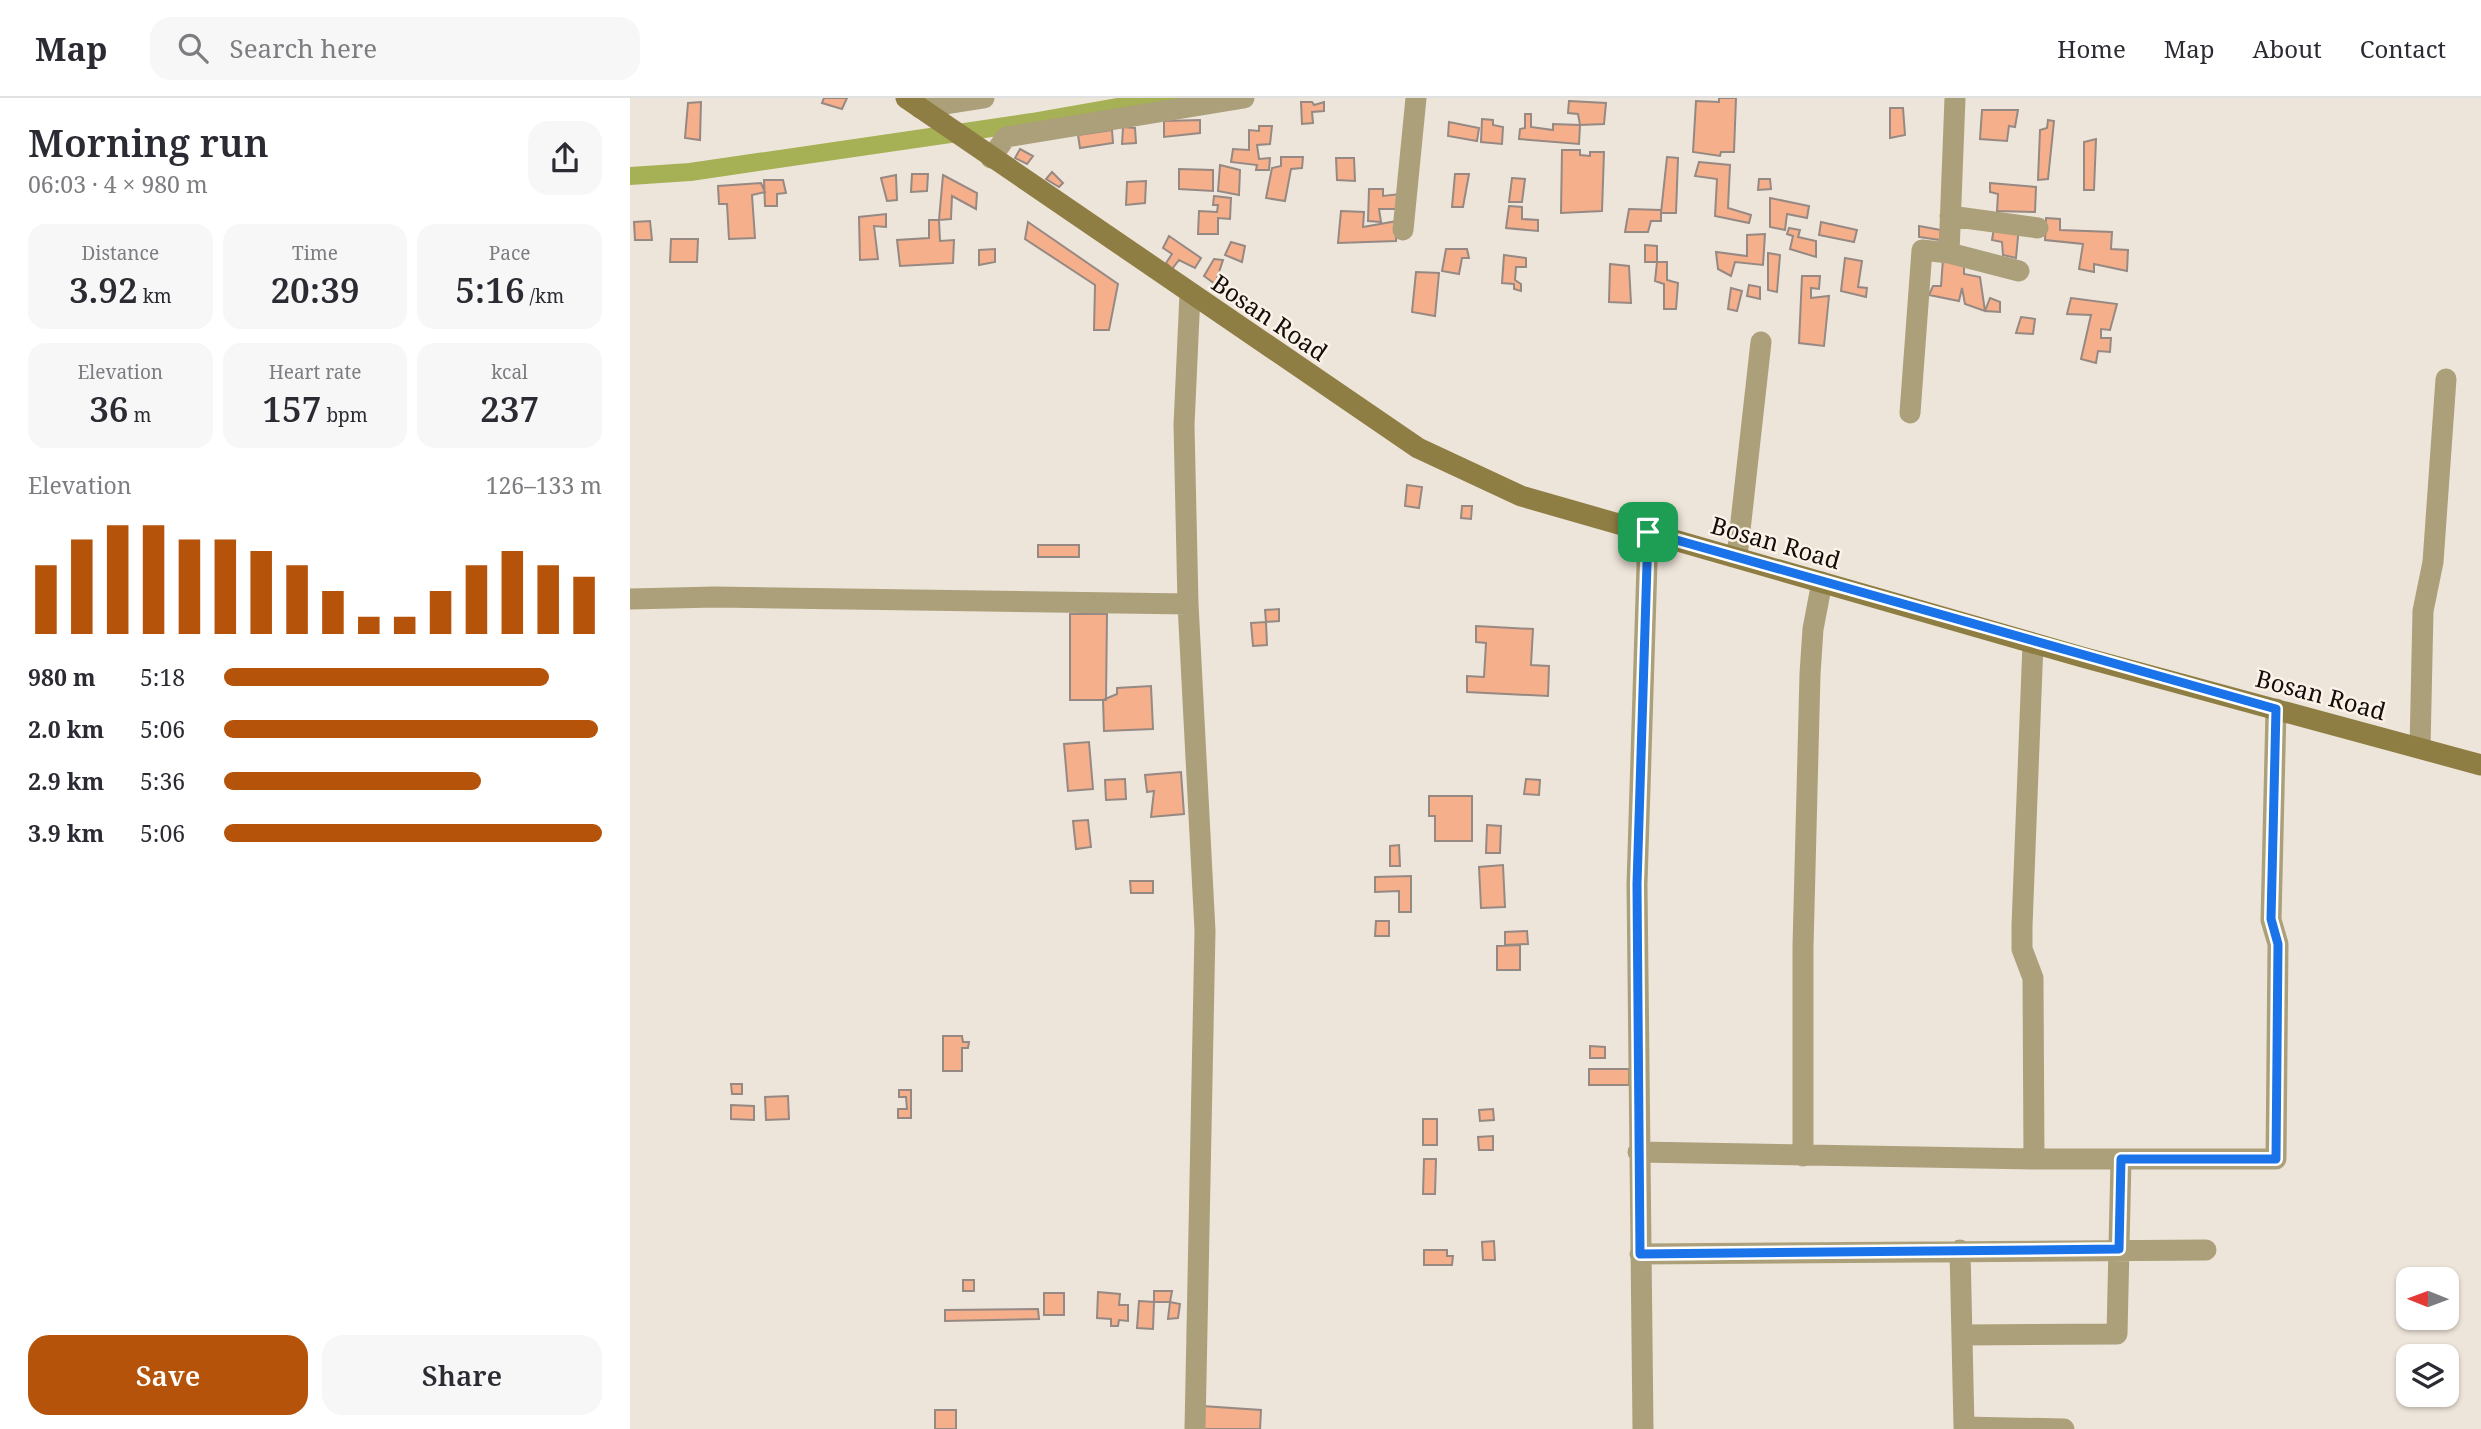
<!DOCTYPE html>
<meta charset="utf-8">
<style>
body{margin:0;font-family:"Noto Serif",serif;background:#f7f7f7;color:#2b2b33;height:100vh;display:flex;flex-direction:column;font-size:26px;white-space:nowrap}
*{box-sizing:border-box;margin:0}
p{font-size:23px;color:#7c7c81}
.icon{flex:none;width:38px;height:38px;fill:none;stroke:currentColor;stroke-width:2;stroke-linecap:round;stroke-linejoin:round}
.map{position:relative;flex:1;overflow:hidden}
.side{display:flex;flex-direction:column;background:#fff;width:630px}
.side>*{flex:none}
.needle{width:46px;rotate:271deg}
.buttons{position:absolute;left:1766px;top:1169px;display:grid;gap:14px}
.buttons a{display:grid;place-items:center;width:63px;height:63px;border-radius:14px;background:#fff;box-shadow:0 2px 5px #0004;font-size:35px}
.pin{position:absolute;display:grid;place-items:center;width:60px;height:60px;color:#fff;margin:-30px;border-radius:14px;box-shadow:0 4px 10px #0006}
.round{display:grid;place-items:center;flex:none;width:74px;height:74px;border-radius:21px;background:#f7f7f7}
.summary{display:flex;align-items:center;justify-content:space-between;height:119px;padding:0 28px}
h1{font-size:38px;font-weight:600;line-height:52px}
.metrics{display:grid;grid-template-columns:repeat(3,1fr);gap:10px;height:119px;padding:7px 28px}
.metrics div{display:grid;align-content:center;border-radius:18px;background:#f7f7f7;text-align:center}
.metrics b{font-size:35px;font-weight:600}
.metrics small{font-size:19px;font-weight:400}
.metrics p{font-size:19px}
.chart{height:196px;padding:14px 28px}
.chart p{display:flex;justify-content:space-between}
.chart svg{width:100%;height:126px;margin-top:7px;stroke:#b45309;stroke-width:6}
.cta{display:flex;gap:14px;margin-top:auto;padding:14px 28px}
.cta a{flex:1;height:80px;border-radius:21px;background:#b45309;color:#fff;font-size:28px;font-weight:600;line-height:80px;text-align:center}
.cta a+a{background:#f7f7f7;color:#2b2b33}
ul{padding:0 28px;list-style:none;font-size:23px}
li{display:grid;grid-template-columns:112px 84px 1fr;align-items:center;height:52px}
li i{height:18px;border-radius:9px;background:#b45309}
header{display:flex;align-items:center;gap:42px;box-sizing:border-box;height:98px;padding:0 35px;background:#fff;border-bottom:2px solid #e1e1e2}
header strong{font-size:33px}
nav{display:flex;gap:38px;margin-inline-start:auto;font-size:24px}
.search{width:490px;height:63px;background:#f7f7f7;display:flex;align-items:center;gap:18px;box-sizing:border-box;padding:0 24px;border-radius:21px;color:#7c7c81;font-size:26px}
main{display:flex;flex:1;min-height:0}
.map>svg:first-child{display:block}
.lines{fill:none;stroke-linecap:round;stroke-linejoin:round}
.canal{stroke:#a5b154;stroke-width:18}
.building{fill:#f5af8b;stroke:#968983;stroke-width:2}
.street{stroke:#aca07a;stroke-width:21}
.secondary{stroke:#8f7e43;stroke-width:21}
.route-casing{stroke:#fff;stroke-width:14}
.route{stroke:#1a73e8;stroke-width:9}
.labels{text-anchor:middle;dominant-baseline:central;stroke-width:5;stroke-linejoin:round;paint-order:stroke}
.street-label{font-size:24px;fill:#120e0b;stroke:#fcf2e7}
</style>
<header>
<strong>Map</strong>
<div class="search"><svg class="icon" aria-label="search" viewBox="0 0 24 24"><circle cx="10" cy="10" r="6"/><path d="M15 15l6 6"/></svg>Search here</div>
<nav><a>Home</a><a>Map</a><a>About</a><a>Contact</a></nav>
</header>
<main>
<section class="side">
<div class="summary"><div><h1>Morning run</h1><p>06:03 · 4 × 980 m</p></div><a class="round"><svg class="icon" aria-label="share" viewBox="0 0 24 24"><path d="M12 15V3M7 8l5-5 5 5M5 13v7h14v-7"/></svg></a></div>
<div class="metrics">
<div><p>Distance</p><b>3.92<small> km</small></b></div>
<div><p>Time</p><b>20:39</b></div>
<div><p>Pace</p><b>5:16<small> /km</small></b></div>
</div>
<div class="metrics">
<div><p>Elevation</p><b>36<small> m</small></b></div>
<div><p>Heart rate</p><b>157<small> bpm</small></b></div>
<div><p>kcal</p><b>237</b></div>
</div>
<div class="chart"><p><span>Elevation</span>126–133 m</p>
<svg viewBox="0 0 160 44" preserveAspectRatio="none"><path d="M5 44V20M15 44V11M25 44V6M35 44V6M45 44V11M55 44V11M65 44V15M75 44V20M85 44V29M95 44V38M105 44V38M115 44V29M125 44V20M135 44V15M145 44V20M155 44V24"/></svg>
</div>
<ul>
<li><b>980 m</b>5:18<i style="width:86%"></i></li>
<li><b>2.0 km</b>5:06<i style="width:99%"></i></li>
<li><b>2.9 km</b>5:36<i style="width:68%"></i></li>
<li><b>3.9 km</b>5:06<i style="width:100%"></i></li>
</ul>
<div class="cta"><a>Save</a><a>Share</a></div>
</section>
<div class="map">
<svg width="1851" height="1331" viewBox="0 0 1851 1331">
<rect width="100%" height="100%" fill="#eee5da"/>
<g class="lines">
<path class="canal" d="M0,78L60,74L402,24L539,0"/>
</g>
<path class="building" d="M194,0H217L212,11L192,5Z
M1089,0H1106L1104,54H1091L1090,58L1063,54L1066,3L1089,4Z
M939,3L976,5L974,26L950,27L948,16L938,15Z
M71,4L70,42L55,40L58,5Z
M671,4H682L684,7L694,4V13L682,14L683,25L672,26Z
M1260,10H1273L1275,37L1260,40Z
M1352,12H1388L1385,29L1379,28L1377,43L1350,41Z
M895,16H901V29L923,32V26L950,27L949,46L889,41L890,31L895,30Z
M852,21L863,22V27L873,29L872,46L851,44Z
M570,22V35L534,39V23Z
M1418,22L1424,23L1418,81L1408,82L1410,32L1417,30Z
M819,24L849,30L847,43L818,38Z
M629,28H642L640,46L627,47L629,61L640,60L639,72H626L627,67L601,64L603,51L619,52V32L629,33Z
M493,29L505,30L506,45L492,46Z
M482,32L483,45L450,50L448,37Z
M1466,41L1464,92H1454V44Z
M390,51L403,58L397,66L385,60Z
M932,52H950V57L960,58V54H974L972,113L931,115Z
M651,59H673L672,70L661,71L655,103L636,100L642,70L651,68Z
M1037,59L1048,60L1046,115H1031Z
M706,60H724L725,83L707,82Z
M1069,64L1100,67L1098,110L1121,117L1119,125L1085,118L1087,81L1065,78Z
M590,67L610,72L609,97L588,93Z
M549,71L583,72V93L549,91Z
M422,74L433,85L429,89L416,81Z
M282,76H298L297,93L281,94Z
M825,76H839L833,109H822Z
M266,77L267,102L257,103L251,80Z
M313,77L347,95L346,111L322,98L321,121L309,122Z
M882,80L895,81L892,104H879Z
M1129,81H1140L1141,91L1128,92Z
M134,82H153L156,95L147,96V108H135Z
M516,83L515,105L496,107L497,84Z
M131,85L135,94L122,97L125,140L99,141L97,106H89L88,88Z
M1360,85L1406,89L1405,114L1367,113L1368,96L1360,94Z
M739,91H753V98L770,96V111H749L751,124L738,123Z
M584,98L601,100L600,121L588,120V136H568L569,113L587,114L588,107H583Z
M1140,100L1179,108L1177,120L1157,116L1155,132L1140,129Z
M879,108L892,109V121L908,122V133L876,130Z
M999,111L1031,112V123H1021L1018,134H995Z
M711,113L734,114L733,129L767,123L766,143L708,145Z
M256,116V129L244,128L248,161L230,162L229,119Z
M1416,120L1430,121V132L1482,134L1481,151L1498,152L1497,173L1464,166V174L1449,171L1453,146L1415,142Z
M299,122H309L310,143L324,142L323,165L270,168L267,142L299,140Z
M20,123L22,142H5L4,124Z
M398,124L488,186L479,232H464L465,187L395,141Z
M1191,124L1227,132L1224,144L1189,137Z
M1365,124L1389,128L1386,160L1373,157L1372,144L1362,142Z
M1289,128L1311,132L1310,142L1289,139Z
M1159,130L1170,132L1168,139L1186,143V159L1160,151L1163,138L1157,136Z
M1135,136L1133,167L1105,164L1101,178L1088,171L1086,154L1117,158V137Z
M539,138L571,160L565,170L549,162L542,171L536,165L542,156L533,150Z
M41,141H68L67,164H40Z
M601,144L615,148L612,164L595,157Z
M1015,147L1027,148V164H1015Z
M365,151V164L349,167V152Z
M816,151H837L839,160H832L829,176L812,173Z
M1138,155L1150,157L1147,194L1138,192Z
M874,157L896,160V169H886L885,182L891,186V193L884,191V186L872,185Z
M1215,160L1232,163L1228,189L1237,190L1236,199L1211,193Z
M584,161L593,162L585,186L574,178Z
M1313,161L1334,163V176L1350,179L1355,213L1335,206L1332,190L1329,203L1299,197L1303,188H1311Z
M1027,164H1037V182L1048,185L1046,211H1034V186L1025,183Z
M980,166L999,168L1001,205L979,204Z
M786,174L809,175L805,218L782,214Z
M1172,178H1190L1189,191L1181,190V200L1199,198L1194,248L1169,245Z
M1119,187L1130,189V201L1117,198Z
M1101,190L1112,193L1107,213L1098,211Z
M1360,200L1370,204V214L1355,213Z
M1441,200L1487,206L1480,232L1471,231V240H1481L1480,254L1468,253L1466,265L1451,261L1461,217L1437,216Z
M1391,219L1405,221L1403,236L1386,235Z
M777,387L792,389L789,410L775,408Z
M832,408H842L841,421L831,420Z
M408,447H449V459H408Z
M649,511V523L636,524L635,512Z
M440,516H477L476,602H440Z
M636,524L637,547L623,548L621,525Z
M846,528L903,531L901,567L919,568L918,598L837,594V578L854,579L856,545L846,544Z
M521,588L523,631L474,633L473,602L487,596V590Z
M459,644L463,691L438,693L434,646Z
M551,674L554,716L521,719L524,693L517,694L515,677Z
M495,681L496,701L476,702L475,682Z
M896,681L910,682L909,697L894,696Z
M799,698H842V743H805V718H799Z
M458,722L461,749L446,751L443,723Z
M857,727L871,728L870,755H856Z
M769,747L770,768H760V748Z
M873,767L875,809L851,810L849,769Z
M781,778V814H769V793L745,794V779Z
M500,783H523V795H501Z
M746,823H759V838H745Z
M897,833L898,846L875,847V834Z
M890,847V872H867V848Z
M313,938H332L333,944H339L338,950H332V973H313Z
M960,948L975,949V960H960Z
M959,971H999V987H959Z
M101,986H112V996H102Z
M269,992H281V1020H268V1011H277L276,999H269Z
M158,998L159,1021L136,1022L135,999Z
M101,1007L124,1008V1022L101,1021Z
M863,1011L864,1022L850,1023L849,1012Z
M793,1021H807V1047H793Z
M863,1038V1052H849L848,1039Z
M794,1061H806L805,1096H793Z
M864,1143L865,1162H853L852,1144Z
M794,1152H817V1158H823L822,1167H794Z
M333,1182H344V1193H333Z
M524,1193H542L540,1204H524Z
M468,1194L490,1196L489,1207H498V1223L489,1222L488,1228H481V1221L467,1220Z
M414,1195H434V1217H414Z
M509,1203L524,1204L523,1231L507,1230Z
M540,1204L550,1206L548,1220L538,1221Z
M408,1211L409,1221L315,1223V1212Z
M572,1308L631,1312L630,1331H570Z
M305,1312H326V1331H305Z"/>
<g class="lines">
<path class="street" d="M290,10L354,0
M361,60L376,39L614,0
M1320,118L1408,130
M773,132L786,0
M1319,155L1325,0
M560,196L554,327L558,506L575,833L565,1331
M1280,315L1292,152L1319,155L1389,173
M1107,459L1131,244
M0,501L85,499L558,506
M1403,545L1392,828V851L1403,880L1404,1061
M1790,650L1793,513L1803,464L1816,281
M1008,1054L1404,1061H1646L1648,846L1641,822L1646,611
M1173,1058V849L1180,576L1183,531L1192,484
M1330,1152L1334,1329L1434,1331
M1010,1156L1576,1152
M1332,1237L1487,1236L1491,1061
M1013,1331L1007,786L1018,434"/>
<path class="secondary" d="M276,0L788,350L891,398L1452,559L1851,667"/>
</g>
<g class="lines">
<g class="route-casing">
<path id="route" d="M1018,434L1646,611L1641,821L1648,846L1646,1061H1491L1489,1151L1010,1156L1007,786Z"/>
</g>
<use href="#route" class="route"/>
</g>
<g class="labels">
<g class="street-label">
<text transform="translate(640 219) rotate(34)">Bosan Road</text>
<text transform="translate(1146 444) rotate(16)">Bosan Road</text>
<text transform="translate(1691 596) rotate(15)">Bosan Road</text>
</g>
</g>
</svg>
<div class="buttons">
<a><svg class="needle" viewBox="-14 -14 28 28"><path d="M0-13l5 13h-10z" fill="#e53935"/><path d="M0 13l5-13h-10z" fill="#7c7c81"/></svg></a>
<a><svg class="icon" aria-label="layers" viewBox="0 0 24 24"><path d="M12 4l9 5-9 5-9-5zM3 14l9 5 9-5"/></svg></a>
</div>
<div class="pin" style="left:1018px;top:434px;background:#1e9e55"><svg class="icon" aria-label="arrive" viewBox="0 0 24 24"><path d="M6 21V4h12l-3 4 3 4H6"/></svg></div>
</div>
</main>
